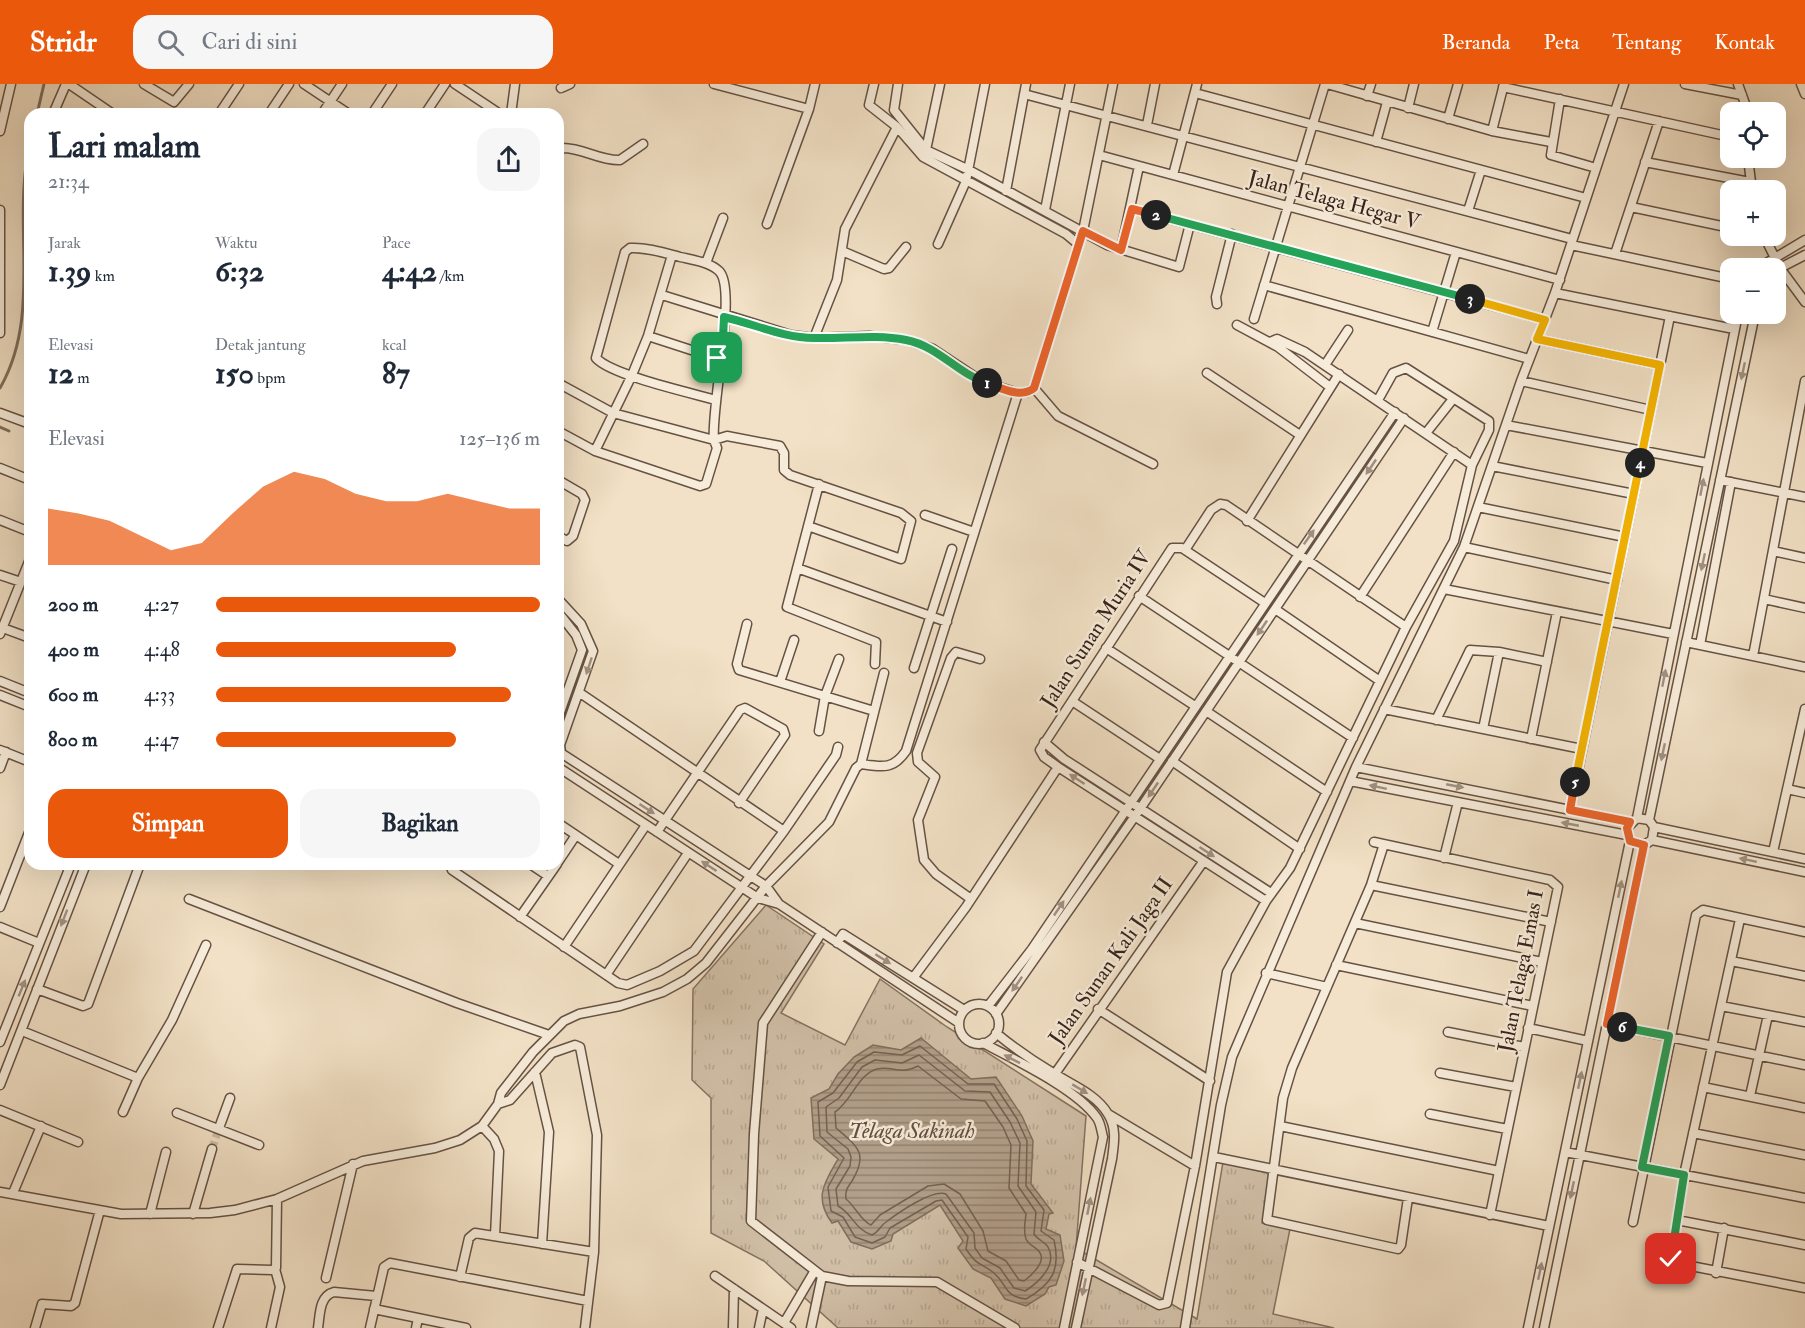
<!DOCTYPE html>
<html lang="id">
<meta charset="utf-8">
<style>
body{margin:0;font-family:"IM FELL Double Pica",serif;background:#f6f6f7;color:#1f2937;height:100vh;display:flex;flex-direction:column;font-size:22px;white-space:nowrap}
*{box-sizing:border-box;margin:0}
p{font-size:20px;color:#747a83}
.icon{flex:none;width:33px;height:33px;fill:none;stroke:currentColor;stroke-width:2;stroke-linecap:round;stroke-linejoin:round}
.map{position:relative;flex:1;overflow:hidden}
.panel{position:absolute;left:24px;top:24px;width:540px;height:762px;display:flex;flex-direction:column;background:#fff;border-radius:18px;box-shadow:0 6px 24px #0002}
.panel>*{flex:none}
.tools{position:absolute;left:1720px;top:18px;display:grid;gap:12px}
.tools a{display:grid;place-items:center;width:66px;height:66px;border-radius:12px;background:#fff;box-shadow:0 6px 24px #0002;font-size:30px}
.pin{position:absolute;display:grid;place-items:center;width:51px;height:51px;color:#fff;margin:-26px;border-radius:12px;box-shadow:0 3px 9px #0006}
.km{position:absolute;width:30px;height:30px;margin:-15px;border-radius:50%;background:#222;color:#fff;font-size:16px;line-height:30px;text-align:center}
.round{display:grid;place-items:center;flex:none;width:63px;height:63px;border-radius:18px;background:#f6f6f7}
.overview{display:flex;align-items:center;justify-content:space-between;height:102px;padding:0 24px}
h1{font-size:33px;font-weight:800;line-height:45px}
.metrics{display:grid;grid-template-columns:repeat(3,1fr);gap:9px;height:102px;padding:6px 24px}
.metrics div{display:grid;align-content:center}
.metrics b{font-size:30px;font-weight:800}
.metrics small{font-size:16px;font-weight:400}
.metrics p{font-size:16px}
.chart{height:168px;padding:12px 24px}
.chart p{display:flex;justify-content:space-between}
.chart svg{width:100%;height:108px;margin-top:6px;fill:#ea580c;opacity:.7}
.primary-button{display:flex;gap:12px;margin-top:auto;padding:12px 24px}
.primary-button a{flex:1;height:69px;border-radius:18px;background:#ea580c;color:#fff;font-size:24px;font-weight:800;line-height:69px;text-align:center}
.primary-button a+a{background:#f6f6f7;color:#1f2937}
ul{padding:0 24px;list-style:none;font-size:20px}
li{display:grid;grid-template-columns:96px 72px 1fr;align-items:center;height:45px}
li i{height:15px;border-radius:8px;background:#ea580c}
header{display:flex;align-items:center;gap:36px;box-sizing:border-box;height:84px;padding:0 30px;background:#ea580c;color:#fff}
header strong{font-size:28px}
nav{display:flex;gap:33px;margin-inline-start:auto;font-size:21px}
.search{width:420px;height:54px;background:#f6f6f7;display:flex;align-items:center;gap:15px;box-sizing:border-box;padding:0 21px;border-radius:18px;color:#747a83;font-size:22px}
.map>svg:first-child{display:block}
.grass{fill:url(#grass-tufts);stroke:#847261;stroke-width:1.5}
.water{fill:url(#water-rules);stroke:#816e5d;stroke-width:1.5}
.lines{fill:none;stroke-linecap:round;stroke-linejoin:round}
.shore{stroke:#746152;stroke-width:1.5}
.stream{stroke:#816e5d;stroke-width:3}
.street-tunnel{stroke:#cdbba3;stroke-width:8;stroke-dasharray:8 4;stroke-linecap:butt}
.street-casing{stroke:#665244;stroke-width:11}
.street{stroke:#f7ecda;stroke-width:8}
.oneway{fill:#a19183}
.split-1-casing{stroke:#fff;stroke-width:12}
.split-2-casing{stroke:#fff;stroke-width:12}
.split-3-casing{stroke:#fff;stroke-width:12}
.split-4-casing{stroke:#fff;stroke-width:12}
.split-5-casing{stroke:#fff;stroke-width:12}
.split-6-casing{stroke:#fff;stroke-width:12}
.split-7-casing{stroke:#fff;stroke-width:12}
.split-1{stroke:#22a559;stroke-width:8}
.split-2{stroke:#f0652b;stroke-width:8}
.split-3{stroke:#22a559;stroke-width:8}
.split-4{stroke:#f5b400;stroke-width:8}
.split-5{stroke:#f5b400;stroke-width:8}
.split-6{stroke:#f0652b;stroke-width:8}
.split-7{stroke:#22a559;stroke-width:8}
.labels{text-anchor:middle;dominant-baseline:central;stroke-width:5;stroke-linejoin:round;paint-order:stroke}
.street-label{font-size:21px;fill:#372219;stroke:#f7ecda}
.water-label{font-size:22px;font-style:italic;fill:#624e41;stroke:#f7ecda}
</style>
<header>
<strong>Stridr</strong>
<div class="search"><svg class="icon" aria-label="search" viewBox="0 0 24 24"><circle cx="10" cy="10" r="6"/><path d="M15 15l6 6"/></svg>Cari di sini</div>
<nav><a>Beranda</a><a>Peta</a><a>Tentang</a><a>Kontak</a></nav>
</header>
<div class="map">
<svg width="1805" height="1244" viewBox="0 0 1805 1244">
<defs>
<pattern id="grass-tufts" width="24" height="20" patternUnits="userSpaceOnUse" patternTransform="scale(1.5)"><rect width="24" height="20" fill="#d2c1a9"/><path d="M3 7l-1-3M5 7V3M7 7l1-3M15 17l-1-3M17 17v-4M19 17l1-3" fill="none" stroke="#b5a691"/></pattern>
<pattern id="water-rules" width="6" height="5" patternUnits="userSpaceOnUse" patternTransform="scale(1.5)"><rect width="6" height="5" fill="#b2a08b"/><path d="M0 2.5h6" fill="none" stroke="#928271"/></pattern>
</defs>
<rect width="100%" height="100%" fill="#f2e1c6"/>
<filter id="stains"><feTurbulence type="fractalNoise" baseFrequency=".00333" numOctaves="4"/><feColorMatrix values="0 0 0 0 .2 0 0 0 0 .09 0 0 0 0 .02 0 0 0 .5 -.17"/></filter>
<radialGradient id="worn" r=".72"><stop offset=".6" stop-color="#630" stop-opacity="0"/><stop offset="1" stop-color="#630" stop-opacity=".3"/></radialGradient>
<path class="grass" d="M766,821L824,860L781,929L845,961L880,895L947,943L1086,1032L1076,1164L1197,1235L1223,1078L1272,1090L1262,1139L1290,1145L1273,1230L1334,1244H838L764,1177L711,1149V1014L692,996L693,905Z"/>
<path class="water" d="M921,954L971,995L996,993L1022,1032L1033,1057L1031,1100L1053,1129L1049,1130L1046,1145L1060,1151L1064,1177L1056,1201L1049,1203L1045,1210L1026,1222L1005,1215L991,1194L973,1185L958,1164L963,1157L940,1121L893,1150L891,1157L872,1165L851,1158L838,1137L832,1139C813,1113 825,1098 838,1075L814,1055L811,1014L829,1005L838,990L854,973L873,961L901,966Z"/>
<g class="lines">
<path class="shore" d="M920,962L968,1000H994L1017,1035L1027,1057L1026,1102L1044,1126L1041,1147L1054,1156C1061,1186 1052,1200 1026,1215C1003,1212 1008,1201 994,1189C980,1178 978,1183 966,1165L968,1153L942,1116L936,1117L890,1144L885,1153L872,1159L855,1153L843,1133L831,1127L828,1103L844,1074L820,1052L818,1018L833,1009L857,978L874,968L902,971Z
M919,971L965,1007L990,1008L1010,1038L1020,1059L1018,1102L1036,1128L1034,1150C1038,1156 1045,1158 1048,1163C1058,1181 1038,1199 1025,1207L1014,1204L1000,1184L982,1174L975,1164L974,1149L946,1110C932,1105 898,1129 886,1138C880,1142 879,1148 872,1151C855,1146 852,1129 838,1122L836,1105L850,1082L851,1073L848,1065L827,1048L826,1023L839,1014L862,983L875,976L902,979Z
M918,982L961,1015L985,1017L1003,1043L1011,1061L1009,1104L1026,1130C1025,1139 1023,1147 1026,1155C1029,1162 1037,1163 1040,1169C1046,1178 1031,1192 1024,1197L1019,1196L1006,1177L988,1167L983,1147L960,1110L944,1100L928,1102L880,1131L871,1141C861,1137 855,1122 846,1115C845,1107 847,1104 852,1097C869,1069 857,1062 836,1044L835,1028C851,1018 858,990 877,985C893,981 898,992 918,982Z"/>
<path class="stream" d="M37,30L44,0
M0,304C43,230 11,139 30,59
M0,343L9,347"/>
<path class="street-tunnel" d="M212,1065L219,1044"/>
<g class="street-casing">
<path id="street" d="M69,0L113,30
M144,0L174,18L189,0
M304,0L349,30
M455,0L500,30
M714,0L809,25
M874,0L869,21L897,43L923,73L1066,150L1078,160
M898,0L894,26L926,66L969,86L1107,161L1179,183L1190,140
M1327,0L1492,47L1551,58
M1685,0L1742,11
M1738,0L1748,28
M1801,0L1805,10
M1503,3L1731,53
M561,4L570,0
M1195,9L1586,114
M1024,10L1572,155
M1367,12L1371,0
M1560,15L1551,71L1596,84
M1408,24L1414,0
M53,30L66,0
M219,30L239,0
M269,30L289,0
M322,30L342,0
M372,30L392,0
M425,30L445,0
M511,30L515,0
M1448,35L1458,0
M1147,41L1155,0
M0,47L11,0
M1492,47L1504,0
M1376,58L1387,18
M926,66L940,0
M558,68L561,64C582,63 599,77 620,76L643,60
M1099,71L1560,196
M1748,74L1752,106
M1645,78L1750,98
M1173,91L1197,0
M1006,107L1026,0
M1631,123L1731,144
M1132,125L1545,236
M0,126V249
M1045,126L1070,0
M1468,127L1481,86
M767,140L809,25L815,0
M1764,152L1780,184L1805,218
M938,160L966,97L985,0
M1571,161L1731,195
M1121,166L1139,82
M842,167L884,185L889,184L906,163
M1615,170L1659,37
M706,179L723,134
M1758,184L1805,156
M1776,186L1805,171
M1264,201L1529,275
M1555,209L1734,245
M662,211L791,251L814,254L869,252L907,256L933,265L983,298L1018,309
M1217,220L1216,213L1232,150
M1254,235L1325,0
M1237,241L1278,263L1330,303
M1432,248L1456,168
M648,252L722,276
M814,254L837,196L845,145L897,43
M1537,255L1660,281
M1325,281L1348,246
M1207,289L1300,351
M1521,297L1651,326
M558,299L613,329L714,356L717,364L706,400L700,402L595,367L558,347
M1034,304L1058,332L1153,380
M716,316C691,309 611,291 596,274L625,168L630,164C647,163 665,169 680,173C693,176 709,178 719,187C738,205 710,326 714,356L727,352L780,362L784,369V386L790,391L901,429L911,437L901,475L808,442
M1378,316L1393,289L1406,284L1489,337V346L1472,381
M0,329L30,340
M1506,341L1707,379
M1426,349L1453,315
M595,367L632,291L648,252L672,171
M1492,382L1634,410
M0,384L30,396
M558,396L582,410L585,416L573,452L567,457L558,452
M1720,396L1805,413
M819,400L787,523L876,558L875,580
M1478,423L1625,453
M925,431L974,448
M0,436L30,448
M1247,437L1339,290
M1464,463L1617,496
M1185,466L1211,426L1220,420L1226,421L1406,543
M1773,467L1805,474
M797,484L947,538
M0,491L21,498
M1444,505L1673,550
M1139,512L1353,654
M1360,513L1454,368
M558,515L581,540L593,567L560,661L561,669L766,802L779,820
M1764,515L1805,524
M1265,519L1182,464H1172L1040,666L1044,673L1058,683L1266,817
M1275,525L1380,597
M558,528L576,551L582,566L558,634
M747,540L737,580L739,586L874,627
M0,543L30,554
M0,550L30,475
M1686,558L1805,583
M1700,561L1731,398
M1106,564L1195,622
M1753,572L1805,297
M914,584L952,465
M0,597L30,609
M780,598L794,556
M580,609L784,747
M0,611L30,623
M1072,617L1160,675
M1384,625L1582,665
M1206,627L1327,708
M1436,636L1470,566L1499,568L1547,578
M1483,645L1499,568
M819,647L825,612L839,575
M1531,655L1557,528
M1044,658L1064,675L1271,809
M0,666L30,678
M1172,677L1300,765
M861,680L884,589
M558,683L758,814L779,820L959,939
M1356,683L1630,738
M0,684L6,668
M1350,697L1627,751
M1787,705L1805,709
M1570,726L1670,232
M1637,734L1649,736L1654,743L1652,756L1644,761L1630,757L1627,744L1637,734L1738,230
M1649,736L1755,230
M558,739L619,780
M1654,743L1805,775
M657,748L740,626L745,624L783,645L785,651L739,719
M1652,756L1805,788
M1374,758L1550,796L1558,803L1490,1131
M1384,760L1371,801L1292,984L1283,1014L1267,1136L1398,1165L1401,1161L1408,1114
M1773,768L1805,625
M1444,774L1458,718
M558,778L576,751
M450,780L452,786L618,899L627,901L660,887L694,867L784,747L836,671L838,663
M530,780L548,792
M1371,801L1551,838
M189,815L457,919L549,951
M971,815L936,790L924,776L918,736L935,693L918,678L917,669L951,574L956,568L980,575
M0,823L30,746
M520,833L557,780
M1740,835L1684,1091L1671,1175L1675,1179L1805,1204
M1355,839L1542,878
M0,843L39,859
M822,848L763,939L754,1050L751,1137L822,1192L848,1197L937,1198L1015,1244
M837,859L843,850L964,926
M564,863L646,741
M1731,877L1805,892
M1336,881L1533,922
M1266,889L1327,903
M606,891L688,769
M913,894L966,823L1058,683
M37,905L83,922L88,920L140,780
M959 940a20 20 0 1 1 40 0a20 20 0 1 1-40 0Z
M988,922L1032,865L1395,328
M1721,922L1805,938
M1098,925L1210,997
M996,930L1140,725L1404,334
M1607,940L1805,981
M1528,944L1588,957
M22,947L138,994L172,936L206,861
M1448,948L1524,963
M996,949C1014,964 1033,977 1053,989C1072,1001 1096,1010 1108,1030C1117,1044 1114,1060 1112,1075L1076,1244
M0,958L71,780
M983,959C1015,976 1077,1005 1097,1034C1101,1040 1101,1046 1103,1053L1064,1244
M535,988L549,1048L542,1160
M1440,989L1516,1003
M1052,994L1203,778
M0,1001L86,780
M1703,1003L1805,1024
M1750,1012L1768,931
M498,1020L510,1016L552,969L575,961L580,963L597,1051L594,1168L585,1244
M0,1026L78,1058
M123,1028L138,994
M177,1029L259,1061
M1108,1030L1195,1082
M1430,1030L1507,1045
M482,1042L494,1055L499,1067L495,1152
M1280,1042L1499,1087
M219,1044L230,1014
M1693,1049L1805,1071
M1565,1068L1805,1114
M1214,1073L1549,1142
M0,1108L121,1130L210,1129L235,1126L277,1115L363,1077L435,1064L460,1056L482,1042L498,1020L501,1009L533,968L564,937L579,930L620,922L663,908L687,895L706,879L766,802L829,738L856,684L861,680C882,683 893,686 906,667L1018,309L1027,308L1034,304L1083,147L1113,0
M13,1109L41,1042
M150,1130L166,1068
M193,1130L212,1065
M1677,1136L1805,1161
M1633,1138L1696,831L1703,826L1805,848
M1077,1178L1159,1221L1167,1219L1195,1082L1227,888L1266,817L1290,784L1406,543L1454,457L1472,381L1305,268L1277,255L1270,258
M1716,1189L1724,1144
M715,1192L791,1244
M460,1193L469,1154L475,1149L594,1168
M326,1194L353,1080
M374,1225L466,1244
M784,1239L814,1188
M35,1244L42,1220L71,1222L75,1219L100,1126
M218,1244L237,1185L272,1186L276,1184L277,1115
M271,1244L280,1203L275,1185
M318,1244C320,1231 319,1212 334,1208L376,1212
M370,1244L384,1183L390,1179L588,1217
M416,1244L418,1234
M733,1244L734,1205
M759,1244L763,1225
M811,1244L822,1192
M1185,1244L1221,1021L1232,973L1356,683L1464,463L1521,297L1555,209L1624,0
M1528,1244L1630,757
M1544,1244L1644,761"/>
</g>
<use href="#street" class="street"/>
</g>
<defs><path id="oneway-solid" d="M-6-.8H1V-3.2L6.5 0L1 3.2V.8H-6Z" transform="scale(1.5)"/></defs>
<g class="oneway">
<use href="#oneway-solid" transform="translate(1743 287) rotate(102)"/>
<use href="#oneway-solid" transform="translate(1371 383) rotate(124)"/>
<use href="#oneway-solid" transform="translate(1702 403) rotate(-79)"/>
<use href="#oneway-solid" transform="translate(1309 453) rotate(-55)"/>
<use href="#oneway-solid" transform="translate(1703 478) rotate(102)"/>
<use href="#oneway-solid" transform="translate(1262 544) rotate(124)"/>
<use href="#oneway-solid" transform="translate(589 582) rotate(108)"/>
<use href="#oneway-solid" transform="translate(1664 594) rotate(-79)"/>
<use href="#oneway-solid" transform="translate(1663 668) rotate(102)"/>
<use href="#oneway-solid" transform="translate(1077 695) rotate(-147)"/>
<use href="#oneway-solid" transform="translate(1455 702) rotate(11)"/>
<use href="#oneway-solid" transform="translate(1378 703) rotate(-168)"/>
<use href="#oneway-solid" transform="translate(1153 706) rotate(124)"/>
<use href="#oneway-solid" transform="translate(647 725) rotate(33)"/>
<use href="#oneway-solid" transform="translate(1570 740) rotate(-169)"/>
<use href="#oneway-solid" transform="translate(1207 768) rotate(33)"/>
<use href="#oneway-solid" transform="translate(1748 776) rotate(-168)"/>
<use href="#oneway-solid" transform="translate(709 782) rotate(-147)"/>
<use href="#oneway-solid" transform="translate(1620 805) rotate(-78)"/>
<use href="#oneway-solid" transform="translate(1059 824) rotate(-56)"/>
<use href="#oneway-solid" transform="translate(64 834) rotate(111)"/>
<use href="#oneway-solid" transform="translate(883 875) rotate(32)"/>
<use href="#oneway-solid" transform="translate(1017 900) rotate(125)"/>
<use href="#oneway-solid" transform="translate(22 904) rotate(-68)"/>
<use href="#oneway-solid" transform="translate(1012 975) rotate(-153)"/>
<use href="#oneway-solid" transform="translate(1580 996) rotate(-78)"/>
<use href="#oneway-solid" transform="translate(1080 1005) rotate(31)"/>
<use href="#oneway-solid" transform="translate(1572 1106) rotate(102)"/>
<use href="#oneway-solid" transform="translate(1089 1122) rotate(-79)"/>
<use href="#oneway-solid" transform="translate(1540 1187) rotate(-78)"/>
<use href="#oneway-solid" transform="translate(1084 1203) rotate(102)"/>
</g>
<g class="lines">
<g class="split-1-casing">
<path id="split-1" d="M717,274L722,276L724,233C754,240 784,254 814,254C845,255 875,250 906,256C938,262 958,290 987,299"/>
</g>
<g class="split-2-casing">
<path id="split-2" d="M987,299C1001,304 1021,315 1034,304L1083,147L1121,166L1132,125L1156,131"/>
</g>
<g class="split-3-casing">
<path id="split-3" d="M1156,131L1470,215"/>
</g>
<g class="split-4-casing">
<path id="split-4" d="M1470,215L1545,236L1537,255L1660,281L1640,379"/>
</g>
<g class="split-5-casing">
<path id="split-5" d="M1575,698L1640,379"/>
</g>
<g class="split-6-casing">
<path id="split-6" d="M1575,698L1570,726L1630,738L1627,744L1630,757L1644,761L1607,940L1622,943"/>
</g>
<g class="split-7-casing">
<path id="split-7" d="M1622,943L1669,952L1642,1083L1684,1091L1671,1175"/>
</g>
<use href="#split-1" class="split-1"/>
<use href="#split-2" class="split-2"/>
<use href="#split-3" class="split-3"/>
<use href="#split-4" class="split-4"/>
<use href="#split-5" class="split-5"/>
<use href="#split-6" class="split-6"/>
<use href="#split-7" class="split-7"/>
</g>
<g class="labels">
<g class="street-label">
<text transform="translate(1334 116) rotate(15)">Jalan Telaga Hegar V</text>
<text transform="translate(1096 545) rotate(-57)">Jalan Sunan Muria IV</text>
<text transform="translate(1111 877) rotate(-55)">Jalan Sunan Kali Jaga II</text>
<text transform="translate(1521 887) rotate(-79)">Jalan Telaga Emas I</text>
</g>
<g class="water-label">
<text x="912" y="1047">Telaga Sakinah</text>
</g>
</g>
<rect width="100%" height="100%" filter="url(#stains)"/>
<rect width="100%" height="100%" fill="url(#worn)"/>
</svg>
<div class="tools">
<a><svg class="icon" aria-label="locate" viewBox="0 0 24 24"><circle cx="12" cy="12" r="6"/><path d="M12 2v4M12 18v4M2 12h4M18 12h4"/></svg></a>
<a>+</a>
<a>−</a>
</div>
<div class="pin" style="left:717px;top:274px;background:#1e9e55"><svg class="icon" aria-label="arrive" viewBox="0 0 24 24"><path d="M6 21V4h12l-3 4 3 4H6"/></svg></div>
<div class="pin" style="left:1671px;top:1175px;background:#d93025"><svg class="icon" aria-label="check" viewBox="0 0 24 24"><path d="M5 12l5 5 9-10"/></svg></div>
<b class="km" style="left:987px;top:299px">1</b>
<b class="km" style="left:1156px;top:131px">2</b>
<b class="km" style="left:1470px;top:215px">3</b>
<b class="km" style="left:1640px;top:379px">4</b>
<b class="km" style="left:1575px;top:698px">5</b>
<b class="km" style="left:1622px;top:943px">6</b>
<section class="panel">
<div class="overview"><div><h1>Lari malam</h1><p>21:34</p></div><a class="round"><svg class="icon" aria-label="share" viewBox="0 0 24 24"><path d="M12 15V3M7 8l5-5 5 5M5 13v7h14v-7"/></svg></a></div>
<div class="metrics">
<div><p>Jarak</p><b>1.39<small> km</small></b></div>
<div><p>Waktu</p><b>6:32</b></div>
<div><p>Pace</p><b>4:42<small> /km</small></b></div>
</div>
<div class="metrics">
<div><p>Elevasi</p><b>12<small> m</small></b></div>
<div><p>Detak jantung</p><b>150<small> bpm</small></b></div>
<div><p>kcal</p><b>87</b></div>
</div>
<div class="chart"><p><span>Elevasi</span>125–136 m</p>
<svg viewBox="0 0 160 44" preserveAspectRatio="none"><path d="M0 44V21L10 23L20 26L30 32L40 38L50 35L60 23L70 12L80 6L90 9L100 15L110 18L120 18L130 15L140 18L150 21L160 21V44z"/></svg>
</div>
<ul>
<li><b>200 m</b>4:27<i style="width:100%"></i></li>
<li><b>400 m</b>4:48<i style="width:74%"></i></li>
<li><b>600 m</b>4:33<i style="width:91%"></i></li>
<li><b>800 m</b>4:47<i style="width:74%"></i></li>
</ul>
<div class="primary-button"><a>Simpan</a><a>Bagikan</a></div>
</section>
</div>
